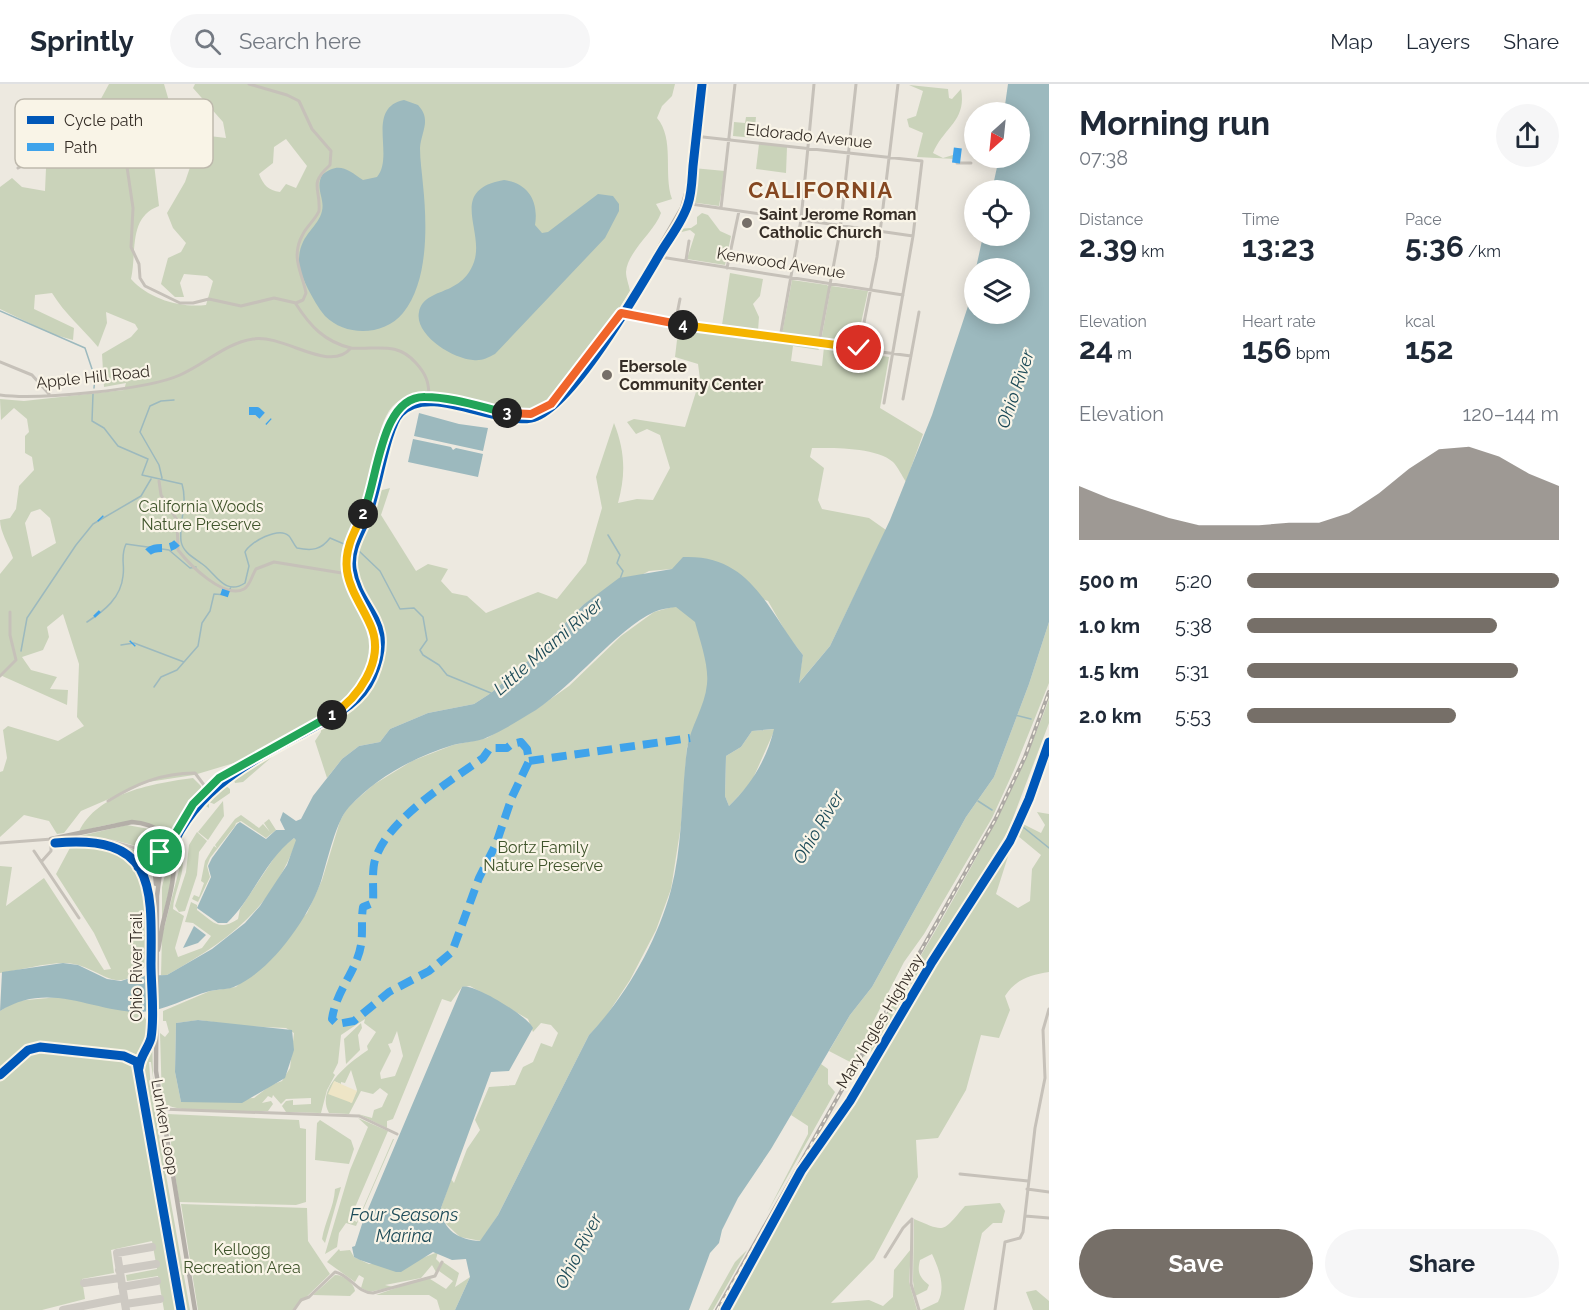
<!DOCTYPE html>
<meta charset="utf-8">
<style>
body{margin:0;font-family:Raleway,sans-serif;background:#f6f6f7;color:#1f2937;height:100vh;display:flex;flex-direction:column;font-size:22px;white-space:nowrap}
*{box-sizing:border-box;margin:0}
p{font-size:20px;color:#747a83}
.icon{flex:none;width:33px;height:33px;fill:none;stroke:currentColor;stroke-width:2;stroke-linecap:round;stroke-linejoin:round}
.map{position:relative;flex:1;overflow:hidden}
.details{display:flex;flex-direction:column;background:#fff;width:540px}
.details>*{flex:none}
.needle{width:39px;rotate:207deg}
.controls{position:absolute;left:964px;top:18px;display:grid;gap:12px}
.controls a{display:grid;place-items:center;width:66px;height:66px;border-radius:50%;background:#fff;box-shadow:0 3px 15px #0003;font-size:30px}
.pin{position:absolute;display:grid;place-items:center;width:51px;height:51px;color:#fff;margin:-26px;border:3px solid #fff;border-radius:50%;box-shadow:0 2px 6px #0007}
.km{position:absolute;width:30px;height:30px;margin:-15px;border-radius:50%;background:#222;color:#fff;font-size:16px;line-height:30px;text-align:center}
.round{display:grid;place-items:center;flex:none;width:63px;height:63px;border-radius:32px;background:#f6f6f7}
.overview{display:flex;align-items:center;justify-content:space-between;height:102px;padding:0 30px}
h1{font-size:33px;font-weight:700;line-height:45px}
.stats{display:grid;grid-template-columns:repeat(3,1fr);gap:9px;height:102px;padding:6px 30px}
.stats div{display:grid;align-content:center}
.stats b{font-size:30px;font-weight:700}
.stats small{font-size:16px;font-weight:400}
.stats p{font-size:16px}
.chart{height:168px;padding:12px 30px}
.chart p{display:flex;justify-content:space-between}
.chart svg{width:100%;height:108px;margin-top:6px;fill:#766f68;opacity:.7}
.action{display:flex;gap:12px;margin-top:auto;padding:12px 30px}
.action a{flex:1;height:69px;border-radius:36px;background:#766f68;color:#fff;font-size:24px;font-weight:700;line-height:69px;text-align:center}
.action a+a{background:#f6f6f7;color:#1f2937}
ul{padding:0 30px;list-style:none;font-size:20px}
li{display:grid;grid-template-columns:96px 72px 1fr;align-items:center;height:45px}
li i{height:15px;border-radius:8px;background:#766f68}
header{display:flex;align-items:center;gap:36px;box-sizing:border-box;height:84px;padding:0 30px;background:#fff;border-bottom:2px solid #e0e1e3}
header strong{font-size:28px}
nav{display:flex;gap:33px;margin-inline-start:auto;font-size:21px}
.search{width:420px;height:54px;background:#f6f6f7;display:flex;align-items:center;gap:15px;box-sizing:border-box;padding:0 21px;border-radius:33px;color:#747a83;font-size:22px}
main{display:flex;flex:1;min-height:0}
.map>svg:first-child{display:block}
.green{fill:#cad3ba;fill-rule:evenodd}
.sand{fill:#eee5c6}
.water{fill:#9cb9be;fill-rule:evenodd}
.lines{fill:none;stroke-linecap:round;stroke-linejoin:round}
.stream{stroke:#9cb9be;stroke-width:1.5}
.taxiway{stroke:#cdc9c2;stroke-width:8}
.minor{stroke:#c6c1b9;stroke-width:3}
.major{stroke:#b4afa8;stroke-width:4.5}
.rail-casing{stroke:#ada9a4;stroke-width:4}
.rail{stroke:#f9f4e7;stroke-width:1.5;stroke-dasharray:4.5;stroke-linecap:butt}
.quiet{stroke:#3fa3eb;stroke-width:8;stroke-dasharray:15 8;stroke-linecap:butt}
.cycleway-casing{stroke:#f9f4e7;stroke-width:13}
.cycleway{stroke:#0057b8;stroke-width:9}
.split-1-casing{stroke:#fff;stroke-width:12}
.split-2-casing{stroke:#fff;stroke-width:12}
.split-3-casing{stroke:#fff;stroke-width:12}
.split-4-casing{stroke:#fff;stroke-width:12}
.split-5-casing{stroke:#fff;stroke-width:12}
.split-1{stroke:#22a559;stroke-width:8}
.split-2{stroke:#f5b400;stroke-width:8}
.split-3{stroke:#22a559;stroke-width:8}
.split-4{stroke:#f0652b;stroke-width:8}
.split-5{stroke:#f5b400;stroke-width:8}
.poi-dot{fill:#766f68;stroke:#f9f4e7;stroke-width:2}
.labels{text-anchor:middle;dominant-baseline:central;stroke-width:4.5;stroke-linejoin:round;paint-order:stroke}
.street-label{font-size:16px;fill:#362e27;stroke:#f9f4e7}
.poi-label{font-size:16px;font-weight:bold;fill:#362e27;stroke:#f9f4e7;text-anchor:start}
.park-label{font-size:16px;fill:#3f542b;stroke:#f9f4e7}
.water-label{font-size:18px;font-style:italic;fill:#1d4b58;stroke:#f9f4e7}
.district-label{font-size:22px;font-weight:bold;letter-spacing:1.5px;fill:#854720;stroke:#f9f4e7}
.key{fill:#f9f4e7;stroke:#beb9ad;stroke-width:1.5}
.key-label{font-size:16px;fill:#362e27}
</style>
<header>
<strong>Sprintly</strong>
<div class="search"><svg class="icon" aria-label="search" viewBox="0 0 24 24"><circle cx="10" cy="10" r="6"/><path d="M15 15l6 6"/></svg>Search here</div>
<nav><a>Map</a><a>Layers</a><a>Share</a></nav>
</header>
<main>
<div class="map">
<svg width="1049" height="1226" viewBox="0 0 1049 1226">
<rect width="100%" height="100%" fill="#ede9e0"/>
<path class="green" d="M109,0H164L173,31L152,63L159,122C128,133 137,168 131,195C149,215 180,224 206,221L213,197L207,192L184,190L180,199L184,213H175L161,200L168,174L181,168L186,159L173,144L167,129L185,98L201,51L226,54L223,38L193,4L195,0H675L672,12L662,22L657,34C675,55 663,90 672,115L656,120L661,129C655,147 627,168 626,188C626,194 629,201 630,207L618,227L621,229L551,319L526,331L429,313V309C416,308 401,313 392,323C375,343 374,390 365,415C357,437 341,456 342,480C343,506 362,524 369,548C373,560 366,572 370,583L375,559L351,502L347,470L371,409L390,404L381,431L416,487L428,480L448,485L441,497L452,509L467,512L486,529L538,508L557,515L586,479L602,424L596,393L614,339C625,367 626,390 618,419L637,415L653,416L670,384L660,351L647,345L636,350L627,338L634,335L685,343L700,295L698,280L675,273L677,256L686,246L684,243L817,262L819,266L793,262L791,277L822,282L824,263L889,273L880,324L923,350L906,398C902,392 898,383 893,378C876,363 833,364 812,364L810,373L824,384L818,416L822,425L869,434L886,446L830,562L798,600L803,571L788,552L768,517L672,485L649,487L583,521L529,576L491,609L474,620L428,629L390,645L380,658L359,662L342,675L327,694L315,657L321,648L320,641L244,676L194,691L148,698L81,727L64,749L57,750L49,737L24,731L0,753V688L3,687L7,674L3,646L8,642L58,657L84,642L77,633L79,580L63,530L47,543L49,553L43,566L22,573L31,586L57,593L50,605L68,606L67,621L0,591V490L13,474C9,461 0,448 0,436L10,434L16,425L19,402L34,386L32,373L25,369V352L29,348L27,335L14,324L1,336L0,315L24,317L124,306L126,299L104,303L102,270L131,253L138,245L135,240L106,228L107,239L98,263C82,244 65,230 52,209L35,211L34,225L74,244L73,256L52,250L0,225V103L12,94L22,103L45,107L46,84H91L97,54L90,35ZM286,55L307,82L296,104L286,100L280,108C268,106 264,102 259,90L273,79L274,63ZM40,425L50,434L56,459L32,473L25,439L31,428Z
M909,1L948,5L949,14L952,15L961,5C967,37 944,43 933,69L943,74L953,71L955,75L917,73L923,49L909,43L907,35L916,32L923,7Z
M746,33H756L754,54L733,52L734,38L745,39Z
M759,60L787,63L786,89L756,85Z
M693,84L725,87L719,122L690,118Z
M702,129L708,131L720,147L731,152L725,181L687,175L695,150L690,146L673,150L676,145L691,144L697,140V133Z
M730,189L763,195L760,212L753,220L759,233L758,247L722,241Z
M792,196L827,201L829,203L819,254L814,257L787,254L782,250Z
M831,202L868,207L856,262L821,257Z
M676,522L732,560L687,663L681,741L671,805L656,846L630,896L605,934L589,951L498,1131L481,1157L460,1153L442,1136L441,1124L451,1095L454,1099L467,1065L480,1046L475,1036L489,1003L515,1001L523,983L533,978L541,959L552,963L558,949L551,941L541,939L533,948L528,935L470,902L462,903L451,918L442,915L393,1035L387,1037V1044L358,1030L372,1034L374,1026L382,1023L388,1010L380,1004L373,1010L361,1007L349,1030L329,1029C315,1004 350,978 368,966L367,962L376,948L364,939L365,935L341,951L338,979L333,989L335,991L327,1006L321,1029L286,1028L282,1022L286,1017L293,1016V1021L311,1020V1014L286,1015L281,1020L273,1011L272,1014L268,1012L262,1019L271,1017L273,1020L268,1027C243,1027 177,1031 162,1018L160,949L165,953L169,948L166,937H163V927L210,907L236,903L307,829L322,796L340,737L347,724L373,701L412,677L453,661L487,654L535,626L569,602L621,552L654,528ZM199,936L242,942L286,944L294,949L290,984L282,997L271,1001L254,1014L181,1018L175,988L176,939ZM397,947L403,972L395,992L381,995L380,989L391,967L388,960L392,959ZM351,986L357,1006L351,1019L334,997L341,1000V998L345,999Z
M1049,538V599L1014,686L992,734L924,850L904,878L852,979L829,967L850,931L872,903L966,733L994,693L1029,600Z
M1049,615V639L1008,747L872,967L862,974C928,856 1003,742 1049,615Z
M775,645L751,699L729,722L725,712L726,672L741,663L752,647Z
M270,669L273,672L243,698L235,699L232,690Z
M193,694L201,702V706L182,729L167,754C139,730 113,739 79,748C97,708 156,699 193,694Z
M222,699L230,705V709L214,720L209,718V724L203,720L177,760C192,780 174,804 173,825L184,832L175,864L178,873L202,864L211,852L193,839L185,838L191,818L197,821V826C214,838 218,848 238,835L240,825L280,765L294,754L297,756C270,827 230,855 167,891H161L162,852L179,786L173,763L190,731Z
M223,717L224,732L208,756L198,748Z
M1037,728L1049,730V888C1030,891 1016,895 1005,912L1010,926L999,954L981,951L966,1006L938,1054L916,1056L918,1093L874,1175L831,1219L869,1216L883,1222L893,1213L894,1186L911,1165L909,1198L917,1226H730L812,1081L844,1035L934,883L1010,766L996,810L1018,824L1030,817L1032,785L1041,771L1018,752L1023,740L1041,749L1045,741Z
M241,731L259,744L263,740L270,748L264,739L269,735L276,746L266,754L241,737L236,739L235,742L210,774L207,782L210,793L198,818L192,815L194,811L199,813L204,799L201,797L205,777L214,762L217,764L215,761L235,735Z
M127,741L149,745L166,759L164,763L154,767L114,756L80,752Z
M197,748L207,757L199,768L197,791L185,827L179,828L175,822L186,788L189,761Z
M74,756C99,757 128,759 149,774L138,780C112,759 89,756 55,758Z
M72,760C155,765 149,812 148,879C114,917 101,880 65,879C44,879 21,886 0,889V782L12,783L6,822L44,794L104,886L111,885L94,849L56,790Z
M170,769L174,785L162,836V803Z
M59,913L141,928L149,940C146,952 150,968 131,972L35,960L25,964L0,986V927L16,917Z
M361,939L362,944L358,951L360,966L346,980L344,955Z
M152,949L153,991L158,1033L151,978H149L151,1006L190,1226H183L141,985L146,965L149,967L147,964Z
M39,965L126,974L134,976L138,981L179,1226H164L158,1192L127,1197L126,1191L157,1185L152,1157L111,1166L114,1189L82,1195L85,1215L42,1226H0V995L29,970Z
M821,980L828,985V1000L835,1008L767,1129L808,1050V1042L791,1031Z
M167,1030L299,1036L300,1044L306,1045V1118L296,1121L179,1118Z
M358,1034L388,1047L350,1135L357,1138L393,1055H394L356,1142L346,1139L339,1149L337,1163L325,1170L350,1086L368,1043Z
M320,1036L351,1056L354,1065L349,1080L315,1076L317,1039Z
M341,1103L325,1159L322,1155C325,1137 334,1123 335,1105Z
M1000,1119L1005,1127L1002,1139H993L982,1149L964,1226H921L938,1218C946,1203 939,1185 932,1170L920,1176C917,1188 919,1193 929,1201L927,1206L915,1212L913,1197L914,1135C947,1149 942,1148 965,1122Z
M181,1120L307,1124L308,1157L330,1190L293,1226H198Z
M339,1165L340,1167L350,1166L354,1173L369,1180L417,1176L438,1168L436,1175L440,1179L436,1188L432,1181L421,1194L385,1201L393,1203L369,1208L361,1204L364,1194L359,1191L355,1198L327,1178Z
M747,1166L713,1226H708L735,1178Z
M443,1178L459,1189L455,1203L470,1193L455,1226H440L437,1216L429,1211H376L427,1193L446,1205L453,1197L439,1187Z
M335,1191C344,1191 354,1199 355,1207L350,1212L313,1211Z
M1036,1206L1049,1217V1226H1033L1026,1208Z"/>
<path class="sand" d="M334,997L357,1007L352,1019L328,1010Z"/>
<path class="water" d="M1008,0H1049V538L1029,600L994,693L966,733L872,903L850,931L771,1065L738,1114L722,1146L719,1159L710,1169L689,1226H455L470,1193L466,1175L452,1176L433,1168L401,1188H396L360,1176L354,1173L352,1163L355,1162L363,1137L462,903C472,898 529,933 533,944L509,987L491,988L441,1124C442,1146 459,1156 480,1157L498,1131L589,951C626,912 657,858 671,806C683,760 681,712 687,665C690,643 705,623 707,600C709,581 700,557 695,538L676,523C669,524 661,525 654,528C616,546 575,600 536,626C521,635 504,646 488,653C478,658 464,658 453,661C414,673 377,693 349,723C336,737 328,775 322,794C311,831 272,886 236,902C229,906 218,905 210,907C187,913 165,927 141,928C91,928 50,896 0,927L2,888L63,879L78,881L107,895L121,897L136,892L167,891L212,865L245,839L260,822L287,781L296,756L294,754C265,776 253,814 227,839H218L197,824L211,793L208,782L212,774L237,740L240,738L266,755L276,746H285L280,736L283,728L296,737L301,735L313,712L342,675L359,662L380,658L390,645L428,629L474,620L491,609L529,576L583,521L619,494L672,485L683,473C751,470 767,526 803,571L799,599L830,562L890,436L932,331L972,210L975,209V230H1020V184H976L983,152H1020V106H992L999,74H1020V28H1004ZM774,645C767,675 751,701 729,722L725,712L726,672L741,663L752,647Z
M404,16L418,21C432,36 421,48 420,64C420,76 422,89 423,101C427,139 429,197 403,229C384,252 346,253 325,232C318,224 313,214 308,205C304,196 298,185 299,175C300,150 318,144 322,127C325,114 315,105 322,91C339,77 348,86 363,96L377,93C395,72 365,24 404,16Z
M504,96C528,99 539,117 535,141L542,149L548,148L598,110L613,112L619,120V127L605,154L495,270C487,274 482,277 473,276C453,275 414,251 419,228C425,202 461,214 474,178C485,146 447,106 504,96Z
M419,329L459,340L488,344L483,367L414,352Z
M413,355L451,363L453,366L456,364L483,370L478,393L408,378Z
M194,842L206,851L198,859L183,864Z
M198,936L292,946L294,966L285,994L242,1019L181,1018L175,988L176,939Z"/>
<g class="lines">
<path class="stream" d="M0,227L85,264L95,294L94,304
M93,310L92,337L104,344L118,362L148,375L142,391L182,400C188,420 179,437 181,457C183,470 197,475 206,483C218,494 227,511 245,499L249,482L245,468C250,458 279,442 289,452C291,454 294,461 297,464C312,467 321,466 330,454L344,460
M162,394L159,381L140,348L150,322L161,317L174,316
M608,451L620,471L617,479L623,487L620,495
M359,467L380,487L400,525L414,524L423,533L427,556L420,566L423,571L439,581L447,591L491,609
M87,538C104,527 121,514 123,492C125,480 120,473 126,460L169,466L190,484L196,483
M121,561L134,559L184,578
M21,567L27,534L76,461L93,440L141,412L151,395
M154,603L161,593L177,586L198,562L202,539L210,527L214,510L227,511L231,503
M1015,631L1031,635
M978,717L992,726
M1023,743L1049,764"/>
<path class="taxiway" d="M119,1186L156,1180
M84,1199L120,1194
M122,1203L157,1197
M125,1220L160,1215
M63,1226L123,1214
M126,1226L117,1169L152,1163"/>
<path class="minor" d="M249,0L287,11L299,17L312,45L331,67L330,81C308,101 321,103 319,127C315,136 307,142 303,150C290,173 302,188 306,209L303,216L296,219
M694,52L922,77L913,152L884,319
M957,79H971
M18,84L47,69L77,42L88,41L115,53L122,61L127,83L133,124L131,163L139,180L140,194L145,202L180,219H193L209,215L241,222L274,214L296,219
M684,119L913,152
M721,124L735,0
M654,172L903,211
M686,176L689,157
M727,184L739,127
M296,220C310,242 325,258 351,264
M621,229L675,240L911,272
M675,240L680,215
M780,254L801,136L814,0
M819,259L840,147L856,0
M859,264L877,173L898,0
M0,278L32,291L49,310
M0,311C36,316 147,306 180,291C205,280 226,259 253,255C285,250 329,290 351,264C377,266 397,257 416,279C426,290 429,298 429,313
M903,315L919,228
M159,397L161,411L177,436L178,466C189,480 224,516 244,505C250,502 252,491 256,485L274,478L348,490
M0,592L16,576L10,551V528
M108,717C136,700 161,689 195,689L207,705
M62,755L107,756L164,772
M0,759L52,755
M34,767L79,834
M154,768H160L166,762
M42,777L51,767V755
M160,1025L359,1032L397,1050
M960,1090L1028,1097
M1027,1105L1049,1108
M1025,1132L1049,1134
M912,1135L911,1200L919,1226
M885,1173L903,1144L912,1135
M294,1226L301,1216L309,1213L335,1188C350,1191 357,1209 373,1209L435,1192L442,1178
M725,1226L801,1087L850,1017L932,878L1010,757L1029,715L1049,658
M995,1226L1005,1158L1020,1154L1023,1148L1035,1044L1045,994L1043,946L1049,925"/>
<path class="major" d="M51,755L132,738C193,743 172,801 163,839C161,848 160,857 158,866
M142,765L154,780L156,800
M195,1226L156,987L157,812L162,773L184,732L215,697L242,679L338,627L351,616L364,599L373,573L374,553L348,494L347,470L371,409L388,341L396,326L409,317L425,313L520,331L535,329L551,319L621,229L682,124L687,106L699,0"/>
<g class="rail-casing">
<path id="rail" d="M717,1226L995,736L1025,673L1049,608"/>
</g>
<use href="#rail" class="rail"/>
<path class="quiet" d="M956,79L958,63
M249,327H257L269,338
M100,434L101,435
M148,468C156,460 168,468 177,459
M224,512L226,506
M96,529L98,531
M132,560L133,559
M521,658L527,665L529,677L512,713L496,760L479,794L452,868L429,887L389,908L354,937L337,940L332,935C336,907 357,886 361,861C363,848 361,836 363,823L373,819C374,805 371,785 376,773C390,734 450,697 483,674L490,664H507L512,660Z
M529,677L690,654"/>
<g class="cycleway-casing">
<path id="cycleway" d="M55,759C155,750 152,801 151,880C151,903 155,931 151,954C148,965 140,972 139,984
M138,783L152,772L155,776L166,778C190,706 248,679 310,645C335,631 360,620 372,593C397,535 359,529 352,485C349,466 360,450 367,433C377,409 386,343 400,329C429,298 494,341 531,334C570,327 640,203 661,168C670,153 683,137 688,120C692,108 692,94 693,82C696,55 699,27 702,0
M0,991L28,966L40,963L124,972L137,978L181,1226
M725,1226L801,1087L850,1017L932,878L1010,757L1029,715L1049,658"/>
</g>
<use href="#cycleway" class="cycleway"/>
</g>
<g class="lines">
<g class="split-1-casing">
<path id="split-1" d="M160,768L168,762L193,720L219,694L332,631"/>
</g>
<g class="split-2-casing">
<path id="split-2" d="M332,631C358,614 384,578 372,545C365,526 350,508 347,487C344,466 354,448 363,430"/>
</g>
<g class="split-3-casing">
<path id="split-3" d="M363,430C378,396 380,312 425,313C452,313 481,323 507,329"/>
</g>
<g class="split-4-casing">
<path id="split-4" d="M507,329L531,330L551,320L621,229L683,241"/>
</g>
<g class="split-5-casing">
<path id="split-5" d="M683,241L859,264"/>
</g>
<use href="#split-1" class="split-1"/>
<use href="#split-2" class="split-2"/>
<use href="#split-3" class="split-3"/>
<use href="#split-4" class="split-4"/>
<use href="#split-5" class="split-5"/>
</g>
<g class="poi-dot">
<circle cx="747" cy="139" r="6"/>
<circle cx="607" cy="291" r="6"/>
</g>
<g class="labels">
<g class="street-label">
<text transform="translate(809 52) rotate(6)">Eldorado Avenue</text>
<text transform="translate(781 179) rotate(9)">Kenwood Avenue</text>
<text transform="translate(93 293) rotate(-6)">Apple Hill Road</text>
<text transform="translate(136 883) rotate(-90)">Ohio River Trail</text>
<text transform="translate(880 937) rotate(-59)">Mary Ingles Highway</text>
<text transform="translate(165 1043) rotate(80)">Lunken Loop</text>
</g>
<g class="poi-label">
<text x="759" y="130">Saint Jerome Roman<tspan x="759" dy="18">Catholic Church</tspan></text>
<text x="619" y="282">Ebersole<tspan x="619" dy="18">Community Center</tspan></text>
</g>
<g class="park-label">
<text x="201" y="422">California Woods<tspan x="201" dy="18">Nature Preserve</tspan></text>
<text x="543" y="763">Bortz Family<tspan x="543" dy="18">Nature Preserve</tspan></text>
<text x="242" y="1165">Kellogg<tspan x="242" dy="18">Recreation Area</tspan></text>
</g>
<g class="water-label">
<text transform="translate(1015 305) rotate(-71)">Ohio River</text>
<text transform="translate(548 562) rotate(-41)">Little Miami River</text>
<text transform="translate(818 743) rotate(-59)">Ohio River</text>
<text x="404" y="1130">Four Seasons<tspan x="404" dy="21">Marina</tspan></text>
<text transform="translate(578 1167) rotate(-63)">Ohio River</text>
</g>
<g class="district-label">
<text x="821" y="106">CALIFORNIA</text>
</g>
</g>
<rect x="15" y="15" width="198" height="69" rx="9" class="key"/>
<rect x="27" y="32" width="27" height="8" fill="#0057b8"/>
<rect x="27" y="59" width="27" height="8" fill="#3fa3eb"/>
<g class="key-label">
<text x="64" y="42">Cycle path</text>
<text x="64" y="69">Path</text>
</g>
</svg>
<div class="controls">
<a><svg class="needle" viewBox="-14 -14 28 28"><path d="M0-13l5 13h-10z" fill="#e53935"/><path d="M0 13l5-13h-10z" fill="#747a83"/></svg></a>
<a><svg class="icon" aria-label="locate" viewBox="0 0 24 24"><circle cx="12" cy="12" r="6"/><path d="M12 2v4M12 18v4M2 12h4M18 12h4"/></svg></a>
<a><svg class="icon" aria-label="layers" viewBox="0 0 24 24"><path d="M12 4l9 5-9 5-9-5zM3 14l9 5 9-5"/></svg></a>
</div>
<div class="pin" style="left:160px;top:768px;background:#1e9e55"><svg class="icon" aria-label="arrive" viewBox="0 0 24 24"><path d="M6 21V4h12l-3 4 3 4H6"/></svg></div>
<div class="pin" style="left:859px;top:264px;background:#d93025"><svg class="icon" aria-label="check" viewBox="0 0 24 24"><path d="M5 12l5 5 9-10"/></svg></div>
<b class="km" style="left:332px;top:631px">1</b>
<b class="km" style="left:363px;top:430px">2</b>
<b class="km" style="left:507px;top:329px">3</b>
<b class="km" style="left:683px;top:241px">4</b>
</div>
<section class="details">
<div class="overview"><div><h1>Morning run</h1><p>07:38</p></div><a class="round"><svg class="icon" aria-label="share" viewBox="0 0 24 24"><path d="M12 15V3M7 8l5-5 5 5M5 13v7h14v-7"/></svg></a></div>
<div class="stats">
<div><p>Distance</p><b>2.39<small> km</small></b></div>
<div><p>Time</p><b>13:23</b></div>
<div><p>Pace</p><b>5:36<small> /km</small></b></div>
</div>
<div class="stats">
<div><p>Elevation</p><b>24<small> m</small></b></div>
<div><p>Heart rate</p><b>156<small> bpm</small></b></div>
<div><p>kcal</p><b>152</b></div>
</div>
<div class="chart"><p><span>Elevation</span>120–144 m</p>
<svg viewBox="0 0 160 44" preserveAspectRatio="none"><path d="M0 44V22L10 27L20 31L30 35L40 38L50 38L60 38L70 37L80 37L90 33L100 25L110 15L120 7L130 6L140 10L150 17L160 22V44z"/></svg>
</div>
<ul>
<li><b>500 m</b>5:20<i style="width:100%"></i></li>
<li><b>1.0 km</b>5:38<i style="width:80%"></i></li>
<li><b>1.5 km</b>5:31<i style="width:87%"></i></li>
<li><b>2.0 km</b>5:53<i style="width:67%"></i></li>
</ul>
<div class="action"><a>Save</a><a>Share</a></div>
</section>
</main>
